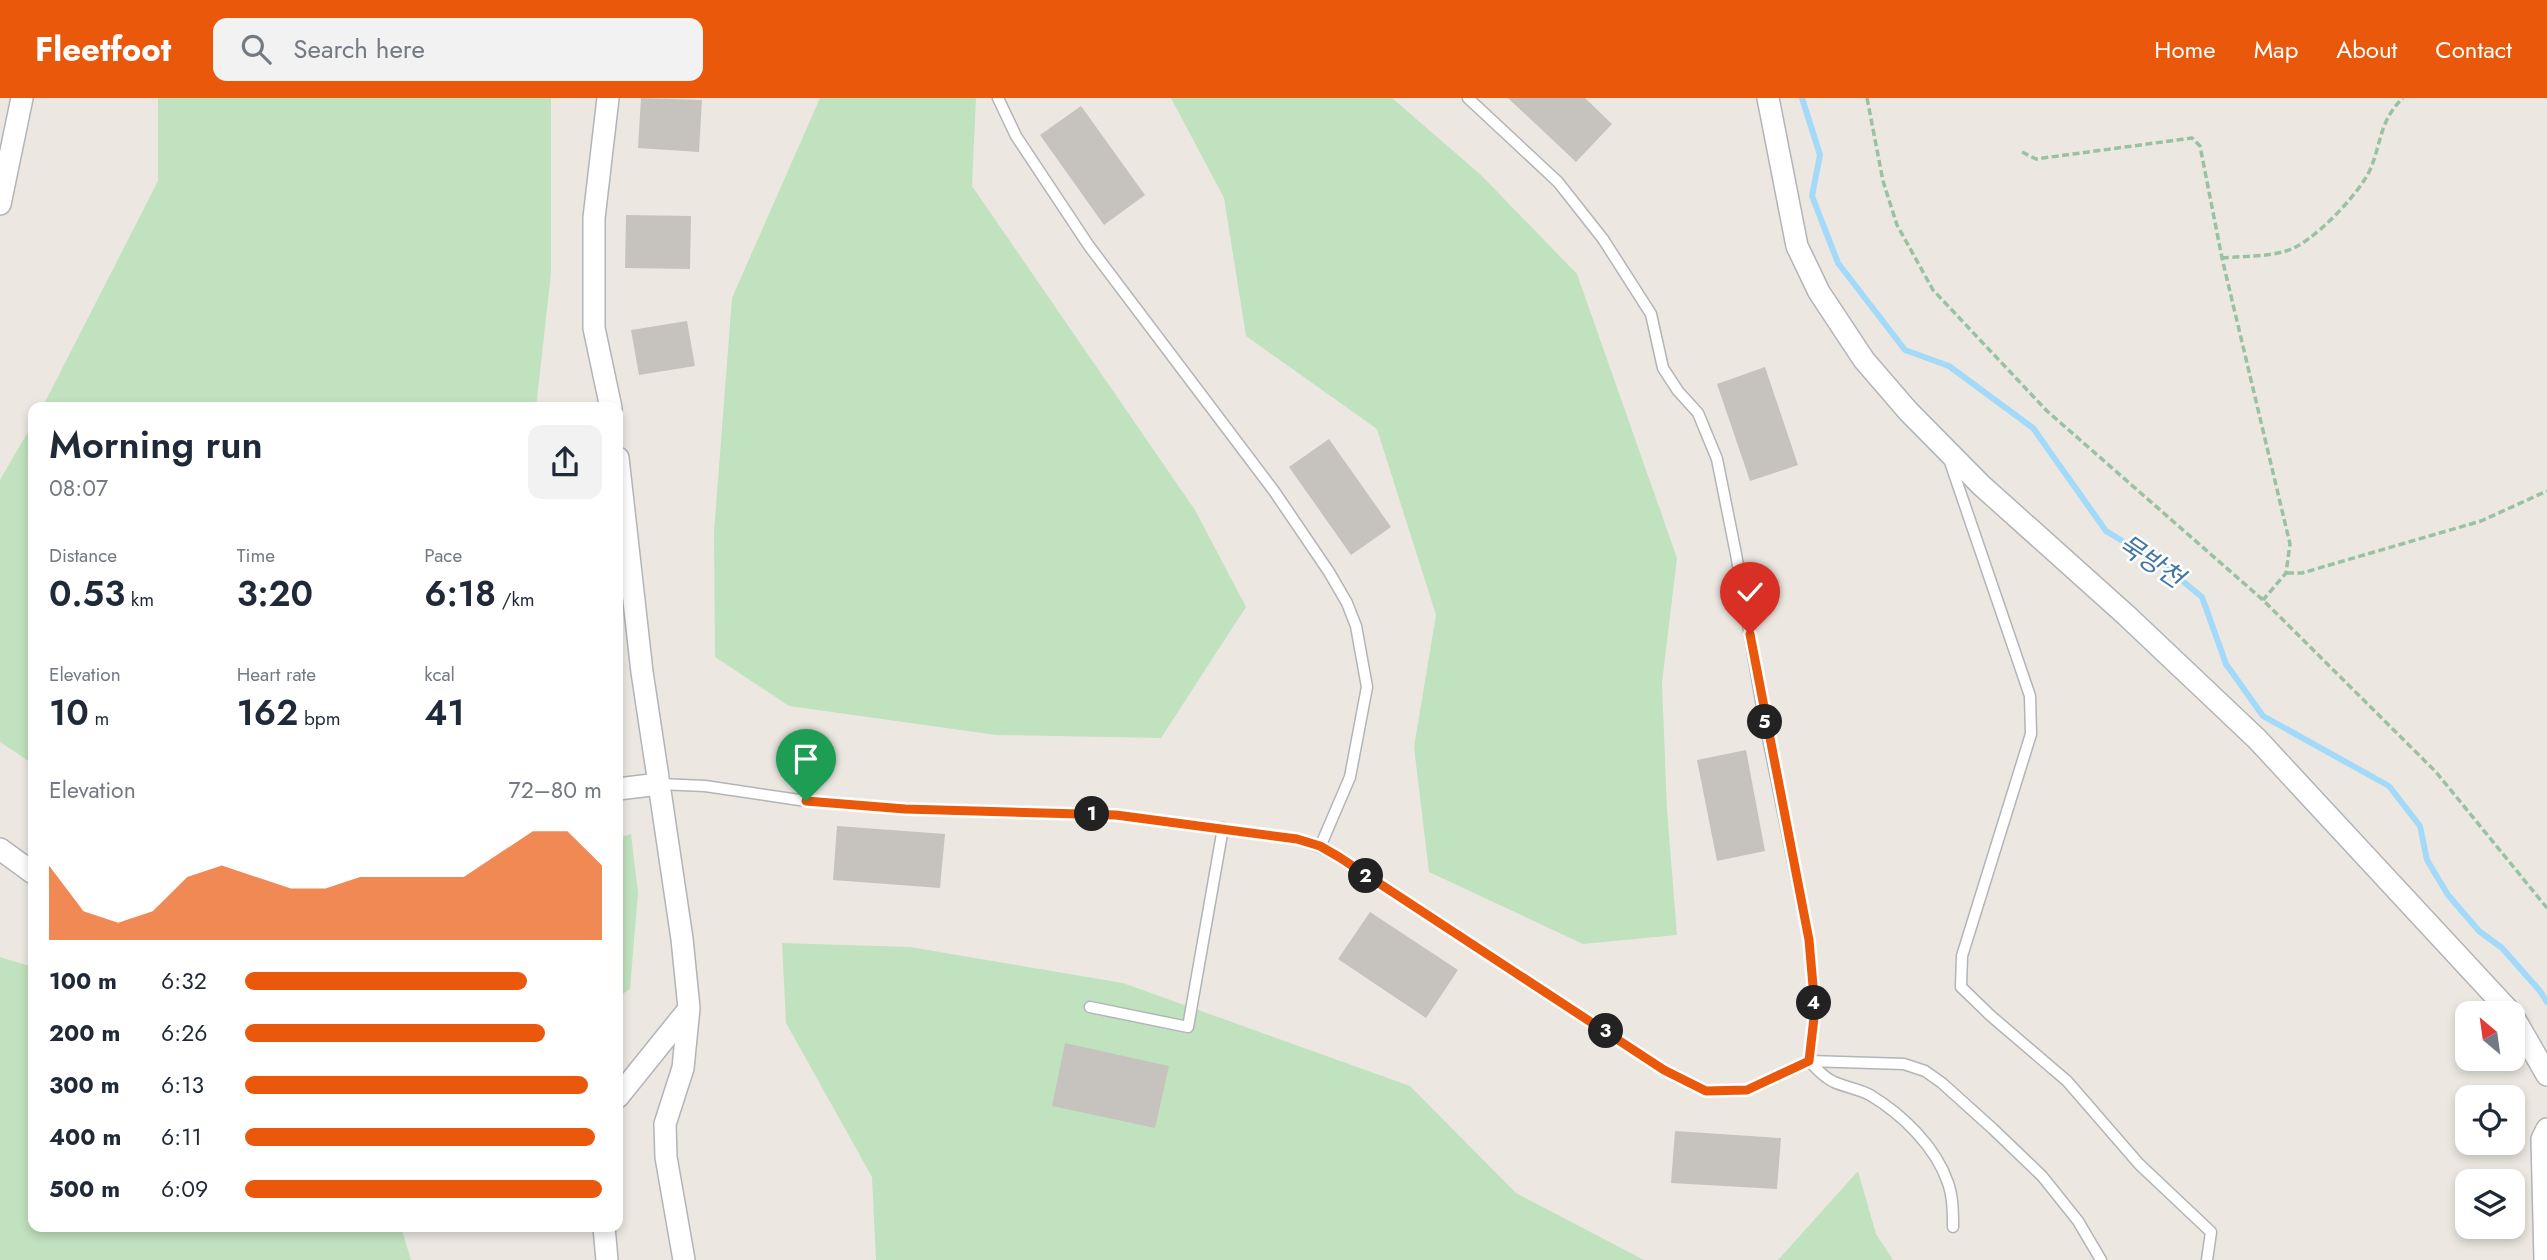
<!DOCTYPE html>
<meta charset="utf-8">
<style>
body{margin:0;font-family:Jost,"Noto Sans KR",sans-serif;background:#f2f2f3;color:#1f2937;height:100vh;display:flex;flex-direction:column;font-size:26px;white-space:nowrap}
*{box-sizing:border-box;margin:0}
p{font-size:23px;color:#747a83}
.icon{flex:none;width:38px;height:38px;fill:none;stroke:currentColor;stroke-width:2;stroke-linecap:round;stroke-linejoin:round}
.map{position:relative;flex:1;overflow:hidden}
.sheet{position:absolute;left:28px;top:304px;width:595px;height:830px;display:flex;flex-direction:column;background:#fff;border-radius:14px;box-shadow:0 4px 10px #0003}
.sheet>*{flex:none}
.needle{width:46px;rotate:331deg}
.controls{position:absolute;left:2455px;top:903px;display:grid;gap:14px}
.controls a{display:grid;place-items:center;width:70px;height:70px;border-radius:14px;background:#fff;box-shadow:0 4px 10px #0003;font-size:35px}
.pin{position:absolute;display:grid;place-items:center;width:60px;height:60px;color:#fff;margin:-72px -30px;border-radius:50% 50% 50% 0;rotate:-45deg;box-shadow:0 0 7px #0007}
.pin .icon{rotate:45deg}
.km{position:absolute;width:35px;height:35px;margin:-18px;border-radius:50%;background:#222;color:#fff;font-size:19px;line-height:35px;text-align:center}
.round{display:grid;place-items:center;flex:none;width:74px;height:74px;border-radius:14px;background:#f2f2f3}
.headline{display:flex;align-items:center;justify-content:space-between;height:119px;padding:0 21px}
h1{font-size:38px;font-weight:600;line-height:52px}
.stats{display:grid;grid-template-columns:repeat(3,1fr);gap:10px;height:119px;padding:7px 21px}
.stats div{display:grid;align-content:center}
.stats b{font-size:35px;font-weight:600}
.stats small{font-size:19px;font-weight:400}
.stats p{font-size:19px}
.chart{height:196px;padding:14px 21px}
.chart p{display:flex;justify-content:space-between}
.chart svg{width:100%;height:126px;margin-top:7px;fill:#ea580c;opacity:.7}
ul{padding:0 21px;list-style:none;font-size:23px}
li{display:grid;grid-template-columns:112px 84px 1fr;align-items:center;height:52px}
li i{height:18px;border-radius:9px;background:#ea580c}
header{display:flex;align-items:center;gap:42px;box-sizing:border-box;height:98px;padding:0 35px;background:#ea580c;color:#fff}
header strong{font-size:33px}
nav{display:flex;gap:38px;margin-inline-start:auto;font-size:24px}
.search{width:490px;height:63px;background:#f2f2f3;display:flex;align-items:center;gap:18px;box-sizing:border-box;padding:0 24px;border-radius:14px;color:#747a83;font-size:26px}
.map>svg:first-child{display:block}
.green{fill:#c1e2be}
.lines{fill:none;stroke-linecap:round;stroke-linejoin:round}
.stream{stroke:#a3daf9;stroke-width:6}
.building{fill:#c6c3be}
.service-casing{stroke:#b2b4b8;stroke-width:13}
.minor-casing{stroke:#b2b4b8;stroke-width:24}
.path{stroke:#98c2a1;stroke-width:3.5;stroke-dasharray:7 3.5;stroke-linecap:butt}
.service{stroke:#fff;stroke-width:10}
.minor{stroke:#fff;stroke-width:21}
.route-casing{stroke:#fff;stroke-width:14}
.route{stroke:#ea580c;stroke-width:9}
.labels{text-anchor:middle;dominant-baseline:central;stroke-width:5;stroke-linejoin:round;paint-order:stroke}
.water-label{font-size:26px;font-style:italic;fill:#4077a2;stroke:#fff}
</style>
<header>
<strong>Fleetfoot</strong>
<div class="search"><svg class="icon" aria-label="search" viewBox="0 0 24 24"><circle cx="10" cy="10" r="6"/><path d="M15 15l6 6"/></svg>Search here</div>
<nav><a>Home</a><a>Map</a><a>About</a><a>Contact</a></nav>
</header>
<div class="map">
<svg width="2547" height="1162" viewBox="0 0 2547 1162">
<rect width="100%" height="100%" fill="#ece8e1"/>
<path class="green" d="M158,0H551V175L536,310H42L158,83Z
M820,0H976L972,88L1195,412L1246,509L1161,640L996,637L789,608L715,559L714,434L732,200Z
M1171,0H1392L1481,77L1577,176L1677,460L1662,585L1667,712L1677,837L1583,846L1429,774L1414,649L1436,517L1377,331L1246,238L1224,100Z
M33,325V666L0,644V382Z
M631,736L638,795L630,891L618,899V740Z
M782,845L910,849L1123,885L1410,988L1516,1095L1644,1162H876L872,1079L786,925Z
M0,859L33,869V1129H401L411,1162H0Z
M1858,1073L1876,1136L1893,1162H1778Z"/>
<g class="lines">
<path class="stream" d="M1802,0L1820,57L1812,98L1838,165L1905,252L1949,268L2033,330L2106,433L2164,468L2202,499L2226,566L2263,618L2389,688L2420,728L2427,762L2448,797L2479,833L2502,850L2540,893L2547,904"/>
</g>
<path class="building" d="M641,0L702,2L699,54L638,50Z
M1508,0H1585L1612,26L1576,64Z
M1081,8L1145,97L1104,127L1040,37Z
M626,117L691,118L690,171L625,170Z
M687,223L695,268L639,277L631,232Z
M1765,269L1798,367L1750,383L1717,286Z
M1329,341L1391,429L1351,457L1289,369Z
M1746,652L1765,753L1717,763L1697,662Z
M837,728L945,736L940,790L833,782Z
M1370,814L1458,872L1426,920L1338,861Z
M1065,945L1169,968L1155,1030L1052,1008Z
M1675,1033L1781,1040L1777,1091L1671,1085Z"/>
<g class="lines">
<g class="service-casing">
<path id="service" d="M998,0L1016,38L1089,148L1274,393L1329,474L1347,505L1356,528L1367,589L1350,679L1320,749
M1949,361L2030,598L2031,636L1962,858L1961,889L1991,918L2067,983L2139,1066L2211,1134L2207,1162
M659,686L705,688L806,703L905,711L1116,717L1297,741L1320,749L1339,759L1664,972L1707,993L1747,992L1809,963L1815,911L1809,842L1763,615L1736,456L1717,361L1698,315L1678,293L1663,270L1651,216L1603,141L1558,84L1468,0
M1090,909L1188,929L1223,730
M1809,963L1904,966L1925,973L1942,985L1993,1031L2042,1078L2078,1123L2101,1162
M1809,963C1816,970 1824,980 1834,984C1845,989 1859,991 1870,997C1902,1016 1936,1049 1948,1085C1953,1099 1953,1115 1953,1129"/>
</g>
<g class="minor-casing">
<path id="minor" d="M608,0L594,120V230L611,310
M1768,0L1797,148L1819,194L1864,262L1908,313L1981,387L2126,517L2257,641L2511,915
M0,106L22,0
M618,360L642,574L659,686L618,691
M659,686L682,841L689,910L683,970L665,1026L666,1059L684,1162
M0,751L33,775
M2513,918L2547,977
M618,999L688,912
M604,1129L607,1162
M2545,1162L2542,1041L2547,1031"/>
</g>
<path class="path" d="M1867,0L1883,83L1897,127L1933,192L2047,313L2263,502L2436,674L2547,810
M2022,54L2036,61L2192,40L2200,48L2222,160L2290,446L2286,475L2263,502
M2222,160C2242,158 2267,159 2286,153C2312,146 2359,96 2370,72C2382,44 2379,23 2403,0
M2287,475H2302L2481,423L2547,393"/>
<use href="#service" class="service"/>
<use href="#minor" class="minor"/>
</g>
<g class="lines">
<g class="route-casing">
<path id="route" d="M806,703L905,711L1116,717L1297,741L1320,748L1339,759L1664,972L1706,993L1747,992L1809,963L1815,911L1809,842L1750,536"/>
</g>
<use href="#route" class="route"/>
</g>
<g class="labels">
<g class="water-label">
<text transform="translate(2151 463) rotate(34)">묵방천</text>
</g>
</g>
</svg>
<div class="controls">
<a><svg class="needle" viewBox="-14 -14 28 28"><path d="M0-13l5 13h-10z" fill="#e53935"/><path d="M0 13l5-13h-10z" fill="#747a83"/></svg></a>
<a><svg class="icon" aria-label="locate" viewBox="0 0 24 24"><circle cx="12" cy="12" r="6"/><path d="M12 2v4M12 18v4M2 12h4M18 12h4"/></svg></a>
<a><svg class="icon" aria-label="layers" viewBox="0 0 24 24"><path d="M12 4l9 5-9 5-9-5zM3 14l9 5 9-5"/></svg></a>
</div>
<div class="pin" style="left:806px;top:703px;background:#1e9e55"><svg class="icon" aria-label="arrive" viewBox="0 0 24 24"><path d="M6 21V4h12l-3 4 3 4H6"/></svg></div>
<div class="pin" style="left:1750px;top:536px;background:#d93025"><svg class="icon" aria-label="check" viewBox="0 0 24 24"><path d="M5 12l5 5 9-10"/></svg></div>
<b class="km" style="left:1092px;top:716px">1</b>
<b class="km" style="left:1366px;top:778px">2</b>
<b class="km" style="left:1606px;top:933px">3</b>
<b class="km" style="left:1814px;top:905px">4</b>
<b class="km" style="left:1765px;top:624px">5</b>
<section class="sheet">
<div class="headline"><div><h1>Morning run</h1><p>08:07</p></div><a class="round"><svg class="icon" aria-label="share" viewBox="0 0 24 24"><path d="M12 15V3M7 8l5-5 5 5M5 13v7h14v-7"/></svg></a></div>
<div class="stats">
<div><p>Distance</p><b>0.53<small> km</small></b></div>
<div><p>Time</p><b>3:20</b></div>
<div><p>Pace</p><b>6:18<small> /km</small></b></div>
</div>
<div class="stats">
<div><p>Elevation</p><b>10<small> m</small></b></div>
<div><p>Heart rate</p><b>162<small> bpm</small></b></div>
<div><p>kcal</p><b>41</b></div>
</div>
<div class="chart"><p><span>Elevation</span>72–80 m</p>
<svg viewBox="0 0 160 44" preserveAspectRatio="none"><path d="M0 44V18L10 34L20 38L30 34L40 22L50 18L60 22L70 26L80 26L90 22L100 22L110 22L120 22L130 14L140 6L150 6L160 18V44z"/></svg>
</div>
<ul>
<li><b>100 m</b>6:32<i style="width:79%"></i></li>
<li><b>200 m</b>6:26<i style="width:84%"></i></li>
<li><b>300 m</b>6:13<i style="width:96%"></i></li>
<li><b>400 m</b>6:11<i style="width:98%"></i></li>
<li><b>500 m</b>6:09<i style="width:100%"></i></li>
</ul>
</section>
</div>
